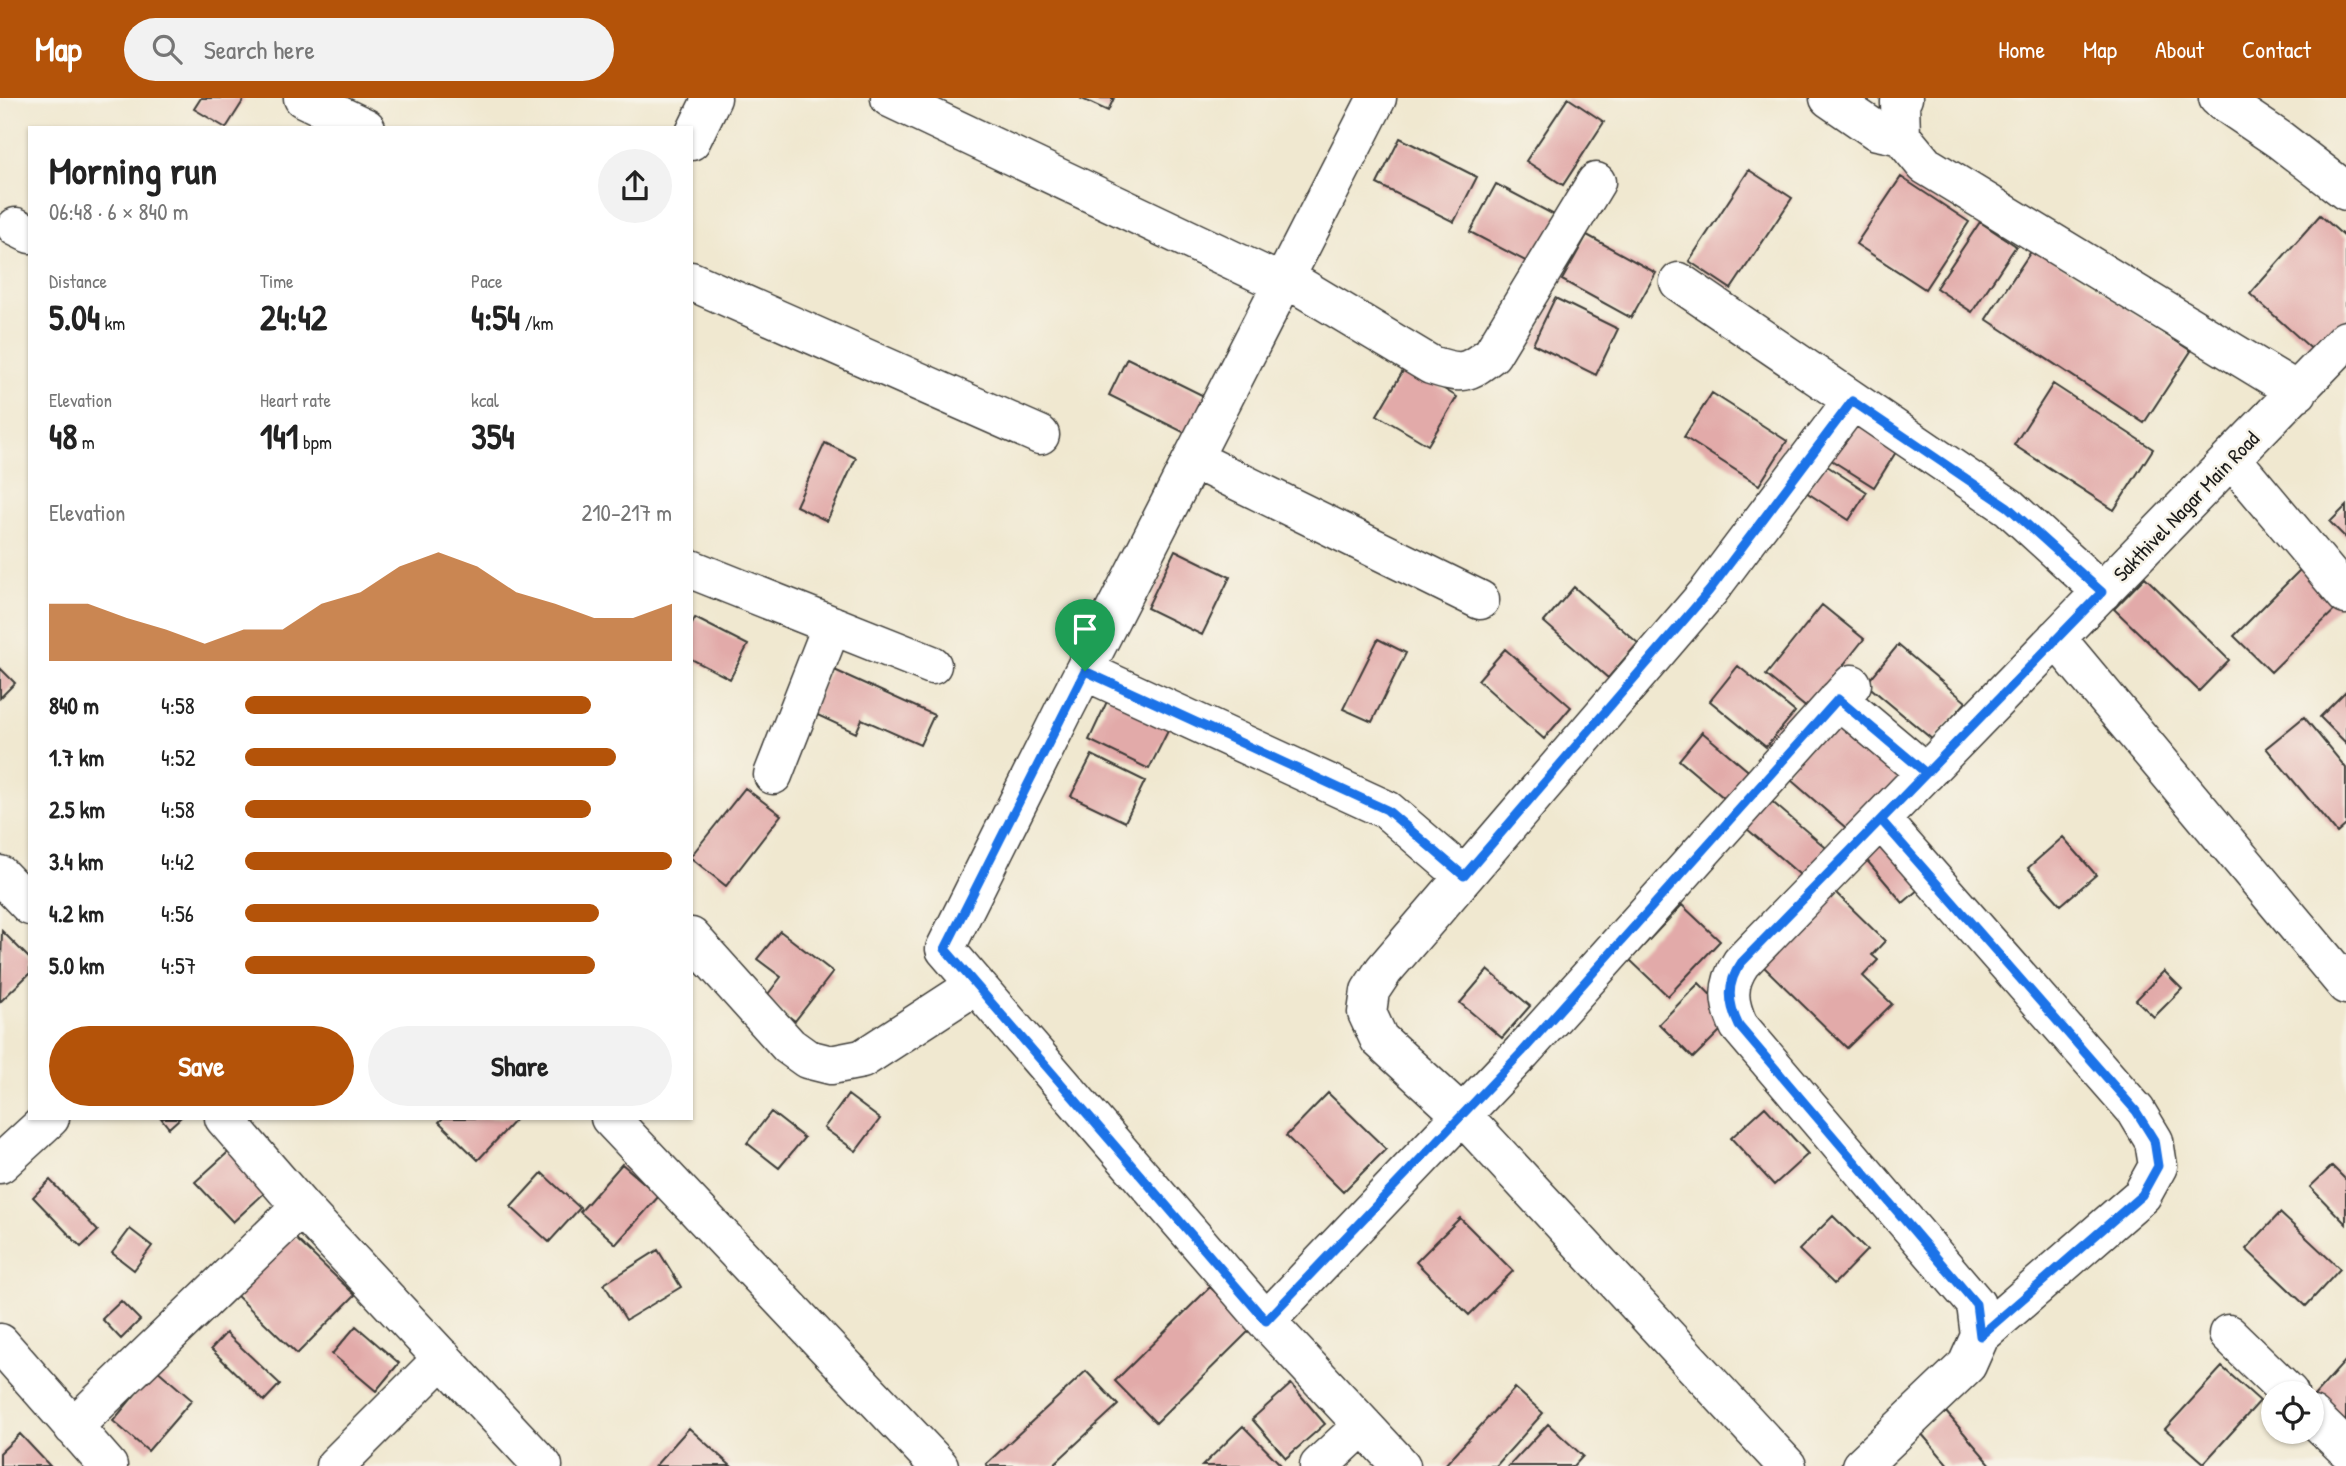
<!DOCTYPE html>
<meta charset="utf-8">
<style>
body{margin:0;font-family:"Patrick Hand",sans-serif;background:#f2f2f2;color:#222;height:100vh;display:flex;flex-direction:column;font-size:26px;white-space:nowrap}
*{box-sizing:border-box;margin:0}
p{font-size:23px;color:#767676}
.icon{flex:none;width:38px;height:38px;fill:none;stroke:currentColor;stroke-width:2;stroke-linecap:round;stroke-linejoin:round}
.map{position:relative;flex:1;overflow:hidden}
.details{position:absolute;left:28px;top:28px;width:665px;height:994px;display:flex;flex-direction:column;background:#fff;border-radius:0px;box-shadow:0 2px 5px #0004}
.details>*{flex:none}
.fabs{position:absolute;left:2261px;top:1283px;display:grid;gap:14px}
.fabs a{display:grid;place-items:center;width:63px;height:63px;border-radius:50%;background:#fff;box-shadow:0 2px 5px #0004;font-size:35px}
.pin{position:absolute;display:grid;place-items:center;width:60px;height:60px;color:#fff;margin:-72px -30px;border-radius:50% 50% 50% 0;rotate:-45deg;box-shadow:0 0 7px #0007}
.pin .icon{rotate:45deg}
.round{display:grid;place-items:center;flex:none;width:74px;height:74px;border-radius:37px;background:#f2f2f2}
.overview{display:flex;align-items:center;justify-content:space-between;height:119px;padding:0 21px}
h1{font-size:38px;font-weight:700;line-height:52px}
.figures{display:grid;grid-template-columns:repeat(3,1fr);gap:10px;height:119px;padding:7px 21px}
.figures div{display:grid;align-content:center}
.figures b{font-size:35px;font-weight:700}
.figures small{font-size:19px;font-weight:400}
.figures p{font-size:19px}
.chart{height:196px;padding:14px 21px}
.chart p{display:flex;justify-content:space-between}
.chart svg{width:100%;height:126px;margin-top:7px;fill:#b45309;opacity:.7}
.action{display:flex;gap:14px;margin-top:auto;padding:14px 21px}
.action a{flex:1;height:80px;border-radius:42px;background:#b45309;color:#fff;font-size:28px;font-weight:700;line-height:80px;text-align:center}
.action a+a{background:#f2f2f2;color:#222}
ul{padding:0 21px;list-style:none;font-size:23px}
li{display:grid;grid-template-columns:112px 84px 1fr;align-items:center;height:52px}
li i{height:18px;border-radius:9px;background:#b45309}
header{display:flex;align-items:center;gap:42px;box-sizing:border-box;height:98px;padding:0 35px;background:#b45309;color:#fff}
header strong{font-size:33px}
nav{display:flex;gap:38px;margin-inline-start:auto;font-size:24px}
.search{width:490px;height:63px;background:#f2f2f2;display:flex;align-items:center;gap:18px;box-sizing:border-box;padding:0 24px;border-radius:38px;color:#767676;font-size:26px}
.map>svg:first-child{display:block}
.building{fill:#e2aaa9}
.lines{fill:none;stroke-linecap:round;stroke-linejoin:round}
.minor-casing{stroke:#3c3b37;stroke-width:41}
.minor{stroke:#fff;stroke-width:38}
.route-casing{stroke:#fff;stroke-width:14}
.route{stroke:#1a73e8;stroke-width:9}
.labels{text-anchor:middle;dominant-baseline:central;stroke-width:5;stroke-linejoin:round;paint-order:stroke}
.street-label{font-size:21px;fill:#1c1c1c;stroke:#f7f3e8}
</style>
<header>
<strong>Map</strong>
<div class="search"><svg class="icon" aria-label="search" viewBox="0 0 24 24"><circle cx="10" cy="10" r="6"/><path d="M15 15l6 6"/></svg>Search here</div>
<nav><a>Home</a><a>Map</a><a>About</a><a>Contact</a></nav>
</header>
<div class="map">
<svg width="2346" height="1368" viewBox="0 0 2346 1368">
<rect width="100%" height="100%" fill="#f7f3e8"/>
<filter id="ink" filterUnits="userSpaceOnUse"><feTurbulence type="fractalNoise" baseFrequency=".0143" numOctaves="2"/><feDisplacementMap in="SourceGraphic" scale="14" xChannelSelector="R" yChannelSelector="G"/><feConvolveMatrix kernelMatrix="1 2 1 2 8 2 1 2 1" color-interpolation-filters="sRGB"/></filter>
<filter id="wash" filterUnits="userSpaceOnUse"><feTurbulence type="fractalNoise" baseFrequency=".00686" numOctaves="4" result="noise"/><feDisplacementMap in="SourceGraphic" scale="28" xChannelSelector="R" yChannelSelector="G"/><feGaussianBlur stdDeviation="1.57" result="paint"/><feColorMatrix in="noise" values="0 0 0 0 0 0 0 0 0 0 0 0 0 0 0 0 0 1.4 0 .05"/><feComposite in="paint" operator="in"/></filter>
<g filter="url(#wash)">
<rect width="100%" height="100%" fill="#f0e8d0"/>
<g id="blocks">
<path class="building" d="M201,0H245L226,30L194,11Z
M1080,0H1114L1108,13Z
M1568,0L1604,24L1563,87L1526,63Z
M1400,40L1477,79L1454,124L1377,86Z
M1749,72L1792,100L1731,191L1689,163Z
M1901,79L1969,124L1925,191L1856,146Z
M1496,86L1558,119L1533,167L1470,134Z
M2320,117L2346,140V221L2316,255L2250,196Z
M1980,124L2016,148L1972,214L1936,190Z
M1587,137L1656,175L1631,220L1562,182Z
M2034,149L2191,253L2144,325L1986,221Z
M1555,200L1618,231L1596,277L1533,246Z
M1127,260L1214,303L1195,340L1109,297Z
M1406,268L1457,299L1428,347L1377,317Z
M2053,286L2153,351L2114,412L2014,347Z
M1712,295L1787,343L1759,387L1684,339Z
M1856,317L1901,346L1874,389L1828,360Z
M825,345L856,360L827,423L796,408Z
M1824,366L1867,394L1849,422L1806,394Z
M2346,408V440L2330,424Z
M1175,452L1230,479L1202,537L1147,510Z
M2309,463L2346,501L2271,574L2234,538Z
M2145,479L2229,562L2199,593L2114,511Z
M1574,489L1638,545L1608,580L1544,524Z
M1822,507L1864,541L1808,611L1766,577Z
M695,520L748,547L730,581L691,561V528Z
M1378,541L1406,555L1372,624L1343,611Z
M1898,547L1966,604L1933,642L1866,586Z
M1505,551L1571,609L1544,641L1478,582Z
M1738,568L1795,614L1766,649L1710,603Z
M0,570L15,585L0,600Z
M830,570L934,617L920,647L862,621L856,635L811,614Z
M2346,593V645L2320,619Z
M1110,597L1171,627L1149,671L1089,642Z
M1837,616L1906,676L1853,736L1784,676Z
M2304,619L2346,670V727L2337,735L2266,650Z
M1702,634L1753,677L1730,705L1679,662Z
M1092,657L1145,683L1125,724L1071,698Z
M745,690L781,717L726,788L691,760V758Z
M1763,696L1831,754L1806,782L1739,724Z
M1889,737L1929,782L1903,805L1864,759Z
M2063,739L2096,777L2061,807L2028,770Z
M1833,792L1885,843L1872,857L1878,862L1863,878L1892,906L1847,950L1761,866Z
M1682,807L1720,843L1668,898L1630,862Z
M2,833L30,861V875L0,904Z
M780,833L833,874L795,923L765,900L781,879L757,861Z
M1488,872L1530,908L1502,940L1460,905Z
M2164,873L2182,891L2154,919L2136,902Z
M1699,885L1733,920L1693,960L1659,926Z
M1328,995L1386,1051L1343,1094L1286,1038Z
M848,997L880,1021L856,1053L824,1030Z
M1765,1009L1808,1056L1774,1087L1731,1040Z
M771,1014L804,1040L779,1070L747,1045Z
M161,1020H180L169,1030Z
M443,1020H517L478,1062L439,1024Z
M235,1048L272,1088L233,1124L195,1084Z
M622,1066L659,1098L616,1146L580,1114Z
M2332,1068L2346,1082V1126L2310,1089Z
M542,1075L580,1110L549,1144L511,1109Z
M50,1082L98,1133L81,1149L33,1099Z
M2280,1115L2340,1171L2306,1208L2246,1151Z
M1833,1118L1867,1152L1834,1186L1799,1152Z
M1460,1120L1513,1173L1469,1217L1416,1164Z
M130,1131L152,1148L134,1172L112,1155Z
M291,1136L355,1197L297,1256L234,1195Z
M658,1152L681,1189L626,1222L604,1186Z
M1210,1189L1252,1230L1156,1325L1115,1283Z
M121,1203L140,1222L121,1241L102,1221Z
M356,1228L399,1265L376,1293L332,1256Z
M226,1235L280,1286L264,1303L211,1251Z
M2346,1262V1326L2345,1328L2313,1299Z
M2222,1269L2260,1303L2204,1365L2165,1331Z
M156,1271L192,1302L148,1353L113,1323Z
M1086,1273L1118,1307L1052,1368H988L986,1366Z
M1291,1286L1325,1326L1286,1360L1252,1321Z
M1515,1290L1543,1315L1496,1368H1444Z
M1946,1314L1992,1368H1949L1921,1335Z
M1548,1326L1583,1358L1574,1368H1509Z
M1243,1328L1282,1368H1202Z
M689,1330L731,1368H655Z
M20,1336L50,1368H0V1355Z"/>
</g>
</g>
<g filter="url(#ink)">
<use href="#blocks" fill-opacity="0" stroke="#3c3b37" stroke-width="2"/>
<g class="lines">
<g class="minor-casing">
<path id="minor" d="M303,0L366,30
M890,0L1283,186L1301,189L1431,267C1463,277 1466,276 1492,256L1596,84
M1377,0L1063,614L945,851L1266,1223L1401,1368
M1829,0L1877,33L1901,38
M1903,0L1900,4L1901,38L1925,67L2298,294
M2218,0L2280,42L2346,93
M691,43L712,0
M16,129L30,136
M691,183L1040,337
M1679,184L2009,409L2102,494
M1193,361L1480,502
M2232,361L2346,497
M691,471L932,567
M2056,540L2346,887
M1085,573L1387,712L1464,778
M1838,601L1926,675
M773,677L832,527
M1881,722L2136,1013L2154,1043L2158,1068L2142,1097L1980,1238
M0,777L30,808
M691,839L789,948L807,961L831,967L862,961L976,887
M224,1020L301,1109L543,1368
M610,1020L939,1368
M0,1066L50,1020
M1266,1223L1522,954L1852,586
M2228,1236L2289,1295
M0,1245L108,1368
M2312,1318L2346,1351
M73,1329L301,1109
M335,1368L443,1260
M1319,1368L1363,1327
M1787,1368L1461,1016L1379,941L1367,915L1370,893L1384,872L1709,493L1852,303
M1861,1368L1967,1267L1980,1238L1976,1206L1739,928C1728,905 1726,887 1741,865L2346,242"/>
</g>
<use href="#minor" class="minor"/>
</g>
</g>
<g class="lines" filter="url(#ink)">
<g class="route-casing">
<path id="route" d="M1085,573L945,851L1266,1223L1522,954L1838,601L1926,675L1741,865C1726,886 1728,905 1739,928L1976,1206L1980,1238L2142,1097L2158,1068L2154,1042L2136,1013L1881,722L2102,494L2008,409L1852,303L1709,493L1464,778L1387,712L1085,573"/>
</g>
<use href="#route" class="route"/>
</g>
<g class="labels">
<g class="street-label">
<text transform="translate(2186 408) rotate(-46)">Sakthivel Nagar Main Road</text>
</g>
</g>
</svg>
<div class="fabs">
<a><svg class="icon" aria-label="locate" viewBox="0 0 24 24"><circle cx="12" cy="12" r="6"/><path d="M12 2v4M12 18v4M2 12h4M18 12h4"/></svg></a>
</div>
<div class="pin" style="left:1085px;top:573px;background:#1e9e55"><svg class="icon" aria-label="arrive" viewBox="0 0 24 24"><path d="M6 21V4h12l-3 4 3 4H6"/></svg></div>
<section class="details">
<div class="overview"><div><h1>Morning run</h1><p>06:48 · 6 × 840 m</p></div><a class="round"><svg class="icon" aria-label="share" viewBox="0 0 24 24"><path d="M12 15V3M7 8l5-5 5 5M5 13v7h14v-7"/></svg></a></div>
<div class="figures">
<div><p>Distance</p><b>5.04<small> km</small></b></div>
<div><p>Time</p><b>24:42</b></div>
<div><p>Pace</p><b>4:54<small> /km</small></b></div>
</div>
<div class="figures">
<div><p>Elevation</p><b>48<small> m</small></b></div>
<div><p>Heart rate</p><b>141<small> bpm</small></b></div>
<div><p>kcal</p><b>354</b></div>
</div>
<div class="chart"><p><span>Elevation</span>210–217 m</p>
<svg viewBox="0 0 160 44" preserveAspectRatio="none"><path d="M0 44V24L10 24L20 29L30 33L40 38L50 33L60 33L70 24L80 20L90 11L100 6L110 11L120 20L130 24L140 29L150 29L160 24V44z"/></svg>
</div>
<ul>
<li><b>840 m</b>4:58<i style="width:81%"></i></li>
<li><b>1.7 km</b>4:52<i style="width:87%"></i></li>
<li><b>2.5 km</b>4:58<i style="width:81%"></i></li>
<li><b>3.4 km</b>4:42<i style="width:100%"></i></li>
<li><b>4.2 km</b>4:56<i style="width:83%"></i></li>
<li><b>5.0 km</b>4:57<i style="width:82%"></i></li>
</ul>
<div class="action"><a>Save</a><a>Share</a></div>
</section>
</div>
